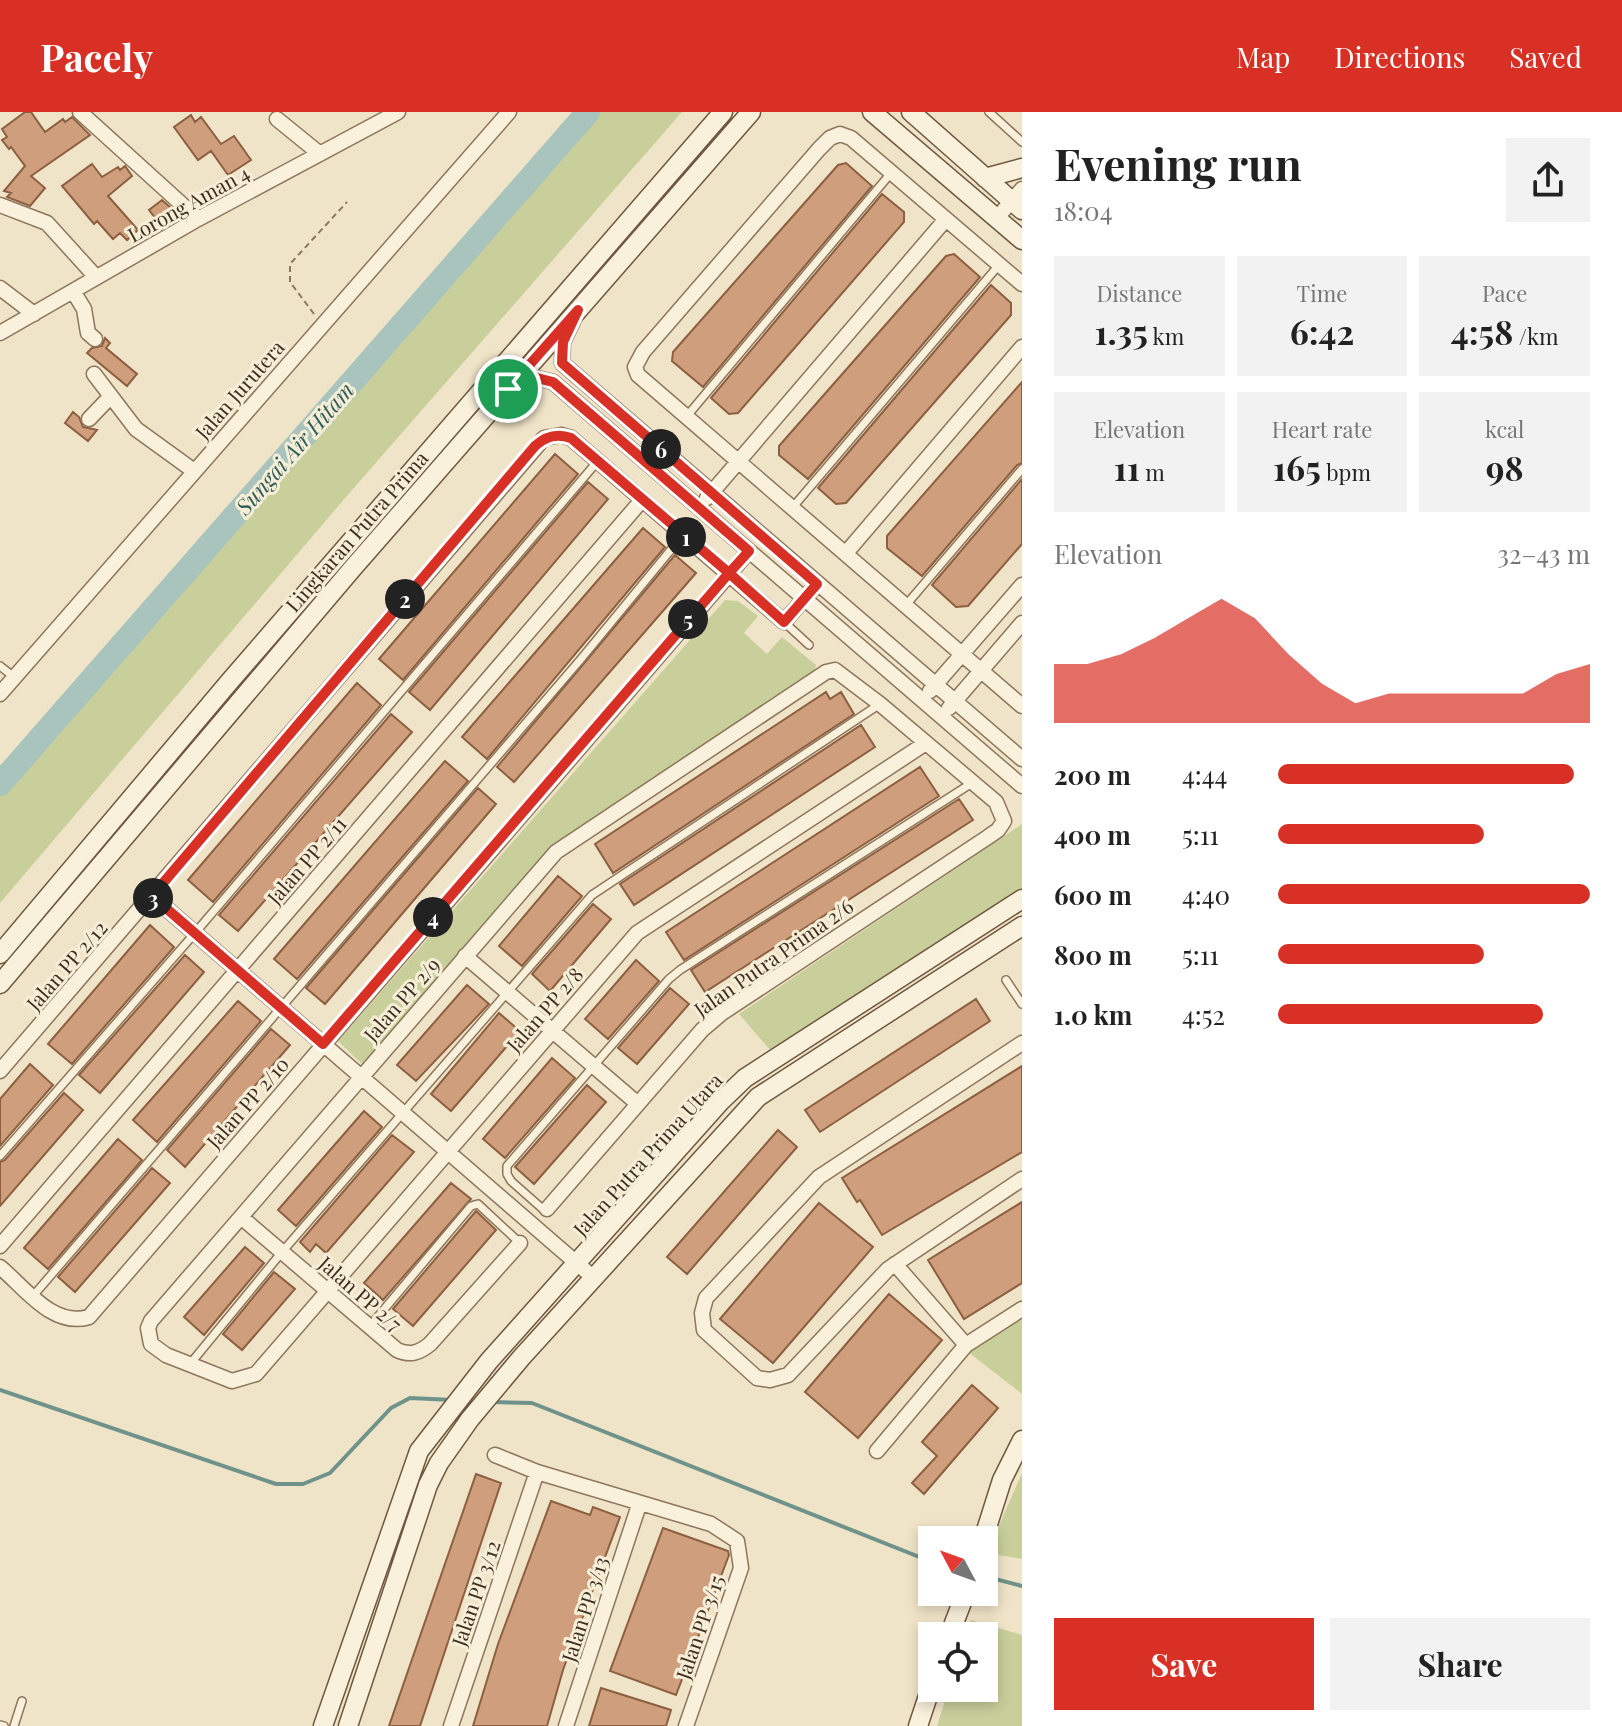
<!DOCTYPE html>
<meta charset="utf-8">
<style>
body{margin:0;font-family:"Playfair Display",serif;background:#f2f2f2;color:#222;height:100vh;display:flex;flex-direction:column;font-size:30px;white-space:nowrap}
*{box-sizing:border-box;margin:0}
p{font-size:26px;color:#767676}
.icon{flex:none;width:44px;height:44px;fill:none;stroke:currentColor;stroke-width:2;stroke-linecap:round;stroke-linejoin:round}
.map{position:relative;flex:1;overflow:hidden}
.sheet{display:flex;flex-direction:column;background:#fff;width:600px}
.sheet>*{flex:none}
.needle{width:52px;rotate:311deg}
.fabs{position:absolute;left:918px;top:1414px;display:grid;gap:16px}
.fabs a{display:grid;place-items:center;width:80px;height:80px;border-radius:0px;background:#fff;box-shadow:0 4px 12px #0003;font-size:40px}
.pin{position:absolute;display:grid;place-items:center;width:68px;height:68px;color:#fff;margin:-34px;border:4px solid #fff;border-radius:50%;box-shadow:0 2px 8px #0007}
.km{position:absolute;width:40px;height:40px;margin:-20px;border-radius:50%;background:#222;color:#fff;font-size:22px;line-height:40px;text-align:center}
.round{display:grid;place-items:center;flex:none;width:84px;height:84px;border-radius:0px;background:#f2f2f2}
.headline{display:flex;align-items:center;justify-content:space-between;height:136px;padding:0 32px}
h1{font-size:44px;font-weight:700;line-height:60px}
.metrics{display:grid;grid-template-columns:repeat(3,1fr);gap:12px;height:136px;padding:8px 32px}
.metrics div{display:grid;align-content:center;border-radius:0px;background:#f2f2f2;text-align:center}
.metrics b{font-size:34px;font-weight:700}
.metrics small{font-size:22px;font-weight:400}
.metrics p{font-size:22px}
.chart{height:224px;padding:16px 32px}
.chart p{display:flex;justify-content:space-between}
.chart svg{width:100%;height:144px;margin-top:8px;fill:#d93025;opacity:.7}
.primary-button{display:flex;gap:16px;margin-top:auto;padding:16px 32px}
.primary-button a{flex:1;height:92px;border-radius:0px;background:#d93025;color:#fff;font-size:32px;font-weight:700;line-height:92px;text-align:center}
.primary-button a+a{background:#f2f2f2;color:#222}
ul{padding:0 32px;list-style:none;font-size:26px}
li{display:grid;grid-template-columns:128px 96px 1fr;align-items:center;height:60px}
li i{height:20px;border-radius:10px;background:#d93025}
header{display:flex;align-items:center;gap:48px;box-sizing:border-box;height:112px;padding:0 40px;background:#d93025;color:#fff}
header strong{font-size:38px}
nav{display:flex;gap:44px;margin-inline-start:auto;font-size:28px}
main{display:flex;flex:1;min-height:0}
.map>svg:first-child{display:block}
.green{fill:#c9cf9b}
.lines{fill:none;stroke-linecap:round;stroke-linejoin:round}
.stream{stroke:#6f938a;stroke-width:4}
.river{stroke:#a9c4bc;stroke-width:24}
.building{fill:#cf9f7d;stroke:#8d5f41;stroke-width:2}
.lane-casing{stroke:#8d765c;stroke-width:10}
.street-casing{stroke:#8d765c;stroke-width:17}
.secondary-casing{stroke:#6f573f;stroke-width:21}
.path{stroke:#8d765c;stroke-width:2;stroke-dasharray:6 4;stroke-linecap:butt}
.lane{stroke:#faf1dc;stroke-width:7}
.street{stroke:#faf1dc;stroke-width:14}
.secondary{stroke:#faf1dc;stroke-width:18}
.route-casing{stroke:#fff;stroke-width:16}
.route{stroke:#d93025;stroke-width:10}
.labels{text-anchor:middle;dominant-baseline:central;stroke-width:6;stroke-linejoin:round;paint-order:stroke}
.street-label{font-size:20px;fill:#3d2e20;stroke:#f7eed8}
.water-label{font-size:22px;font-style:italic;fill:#2f5d5a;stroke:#f7eed8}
</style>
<header>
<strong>Pacely</strong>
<nav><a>Map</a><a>Directions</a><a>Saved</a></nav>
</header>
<main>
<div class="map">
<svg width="1022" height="1614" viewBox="0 0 1022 1614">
<rect width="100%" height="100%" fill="#f0e4c8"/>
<path class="green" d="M576,0H682L346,385L0,791V669Z
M725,488L738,489L758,504L744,521L767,542L782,525L816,553L814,562L560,729L363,953L338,929Z
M1022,712V781L771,939L739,902Z
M1022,1203V1282L967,1239Z
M1022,1361V1447L987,1441Z
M971,1508L1022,1523V1614H937L949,1576H984V1524H966Z"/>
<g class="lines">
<path class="stream" d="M0,1278L276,1372H303L330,1361L391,1296L410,1286L452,1288
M493,1290L532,1291L932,1450
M984,1464L1022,1474"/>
<path class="river" d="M0,672L588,0"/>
</g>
<path class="building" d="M25,0H31L45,20L63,7L65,10L72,5L90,23L31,64L45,76L30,94L7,85L11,81L4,79L25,54L11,35L9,37L2,28L7,25L2,17Z
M191,3L195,10L201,5L221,32L234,24L251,48L228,63L211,39L198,48L174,15Z
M846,51L872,74L703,275L672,249L673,240L838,53Z
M92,52L102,65L118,55L120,58L125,54L132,64L108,84L138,118L127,128L120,121L113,127L97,109L94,112L62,74Z
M882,82L904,100V110L738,301L729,302L711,286Z
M162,88L181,105L163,116L149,98Z
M954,142L980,165L808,367L779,343V334L946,144Z
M991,173L1011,191V203L846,391L836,392L818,376Z
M105,226L110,231L106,236L137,262L127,274L87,241L92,236L102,234Z
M1022,270V351L1017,353L922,464L887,436V424Z
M73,300L79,305L83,315L97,318L88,329L65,311Z
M555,342L578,362L403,568L379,547Z
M1022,367V432L968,494L956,495L932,473Z
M588,370L608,387L430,598L409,580Z
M643,416L665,435L487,647L462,625Z
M675,443L696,461L514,670L497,655Z
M357,571L381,593L213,790L188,768Z
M826,580L830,587L841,580L854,602L613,761L595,732Z
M391,602L412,620L238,819L219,803Z
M861,613L875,635L634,793L620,772Z
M445,649L468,669L297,867L274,847Z
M920,655L939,684L684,848L666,820Z
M478,676L496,692L325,892L306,876Z
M959,687L973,708L705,880L691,858Z
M558,764L582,784L522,854L499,834Z
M593,792L611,807L550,879L532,862Z
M150,813L174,835L72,952L48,932Z
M185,843L204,860L100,981L79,963Z
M636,848L659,869L608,927L585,907Z
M467,873L489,892L416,969L397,953Z
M670,876L689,892L637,952L618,936Z
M976,887L990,909L820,1020L805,998Z
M238,889L261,909L157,1030L133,1008Z
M499,901L520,919L451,999L431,982Z
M271,917L290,933L185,1055L167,1038Z
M552,946L575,966L505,1046L483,1027Z
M30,952L53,973L0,1034V987Z
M1022,954V1040L882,1123L860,1088L857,1090L842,1066Z
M587,973L606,990L534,1072L515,1055Z
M64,981L83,998L0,1094V1050L5,1048Z
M364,999L382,1015L296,1114L278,1098Z
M778,1018L797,1035L687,1162L667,1145Z
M392,1023L414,1040L326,1141L316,1132L310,1140L300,1130Z
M118,1027L142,1048L48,1157L24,1136Z
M152,1056L170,1071L75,1180L58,1165Z
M451,1071L471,1087L383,1188L364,1171Z
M1022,1090V1171L964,1207L928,1148Z
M819,1091L873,1135L773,1251L720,1207Z
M476,1099L496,1118L413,1214L393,1197Z
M245,1135L264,1151L204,1223L184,1205Z
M274,1160L295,1177L242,1238L223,1222Z
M889,1182L942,1228L858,1326L805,1280Z
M972,1273L998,1296L924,1382L912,1371L937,1344L922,1330Z
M476,1362L501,1371L420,1614H389Z
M551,1389L590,1403L593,1395L620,1405L563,1558L547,1614H473L498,1532Z
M663,1416L728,1439L729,1443L676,1583L610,1559Z
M601,1576L671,1598L666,1614H589Z"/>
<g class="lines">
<g class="lane-casing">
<path id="lane" d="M989,0L1022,30
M687,304L891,61
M793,395L999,153
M906,493L1022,357
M784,510L809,533
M0,554L14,565
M1006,868L1022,892
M0,1044L195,821L597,350
M545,1099L511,1069L507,1062V1054L669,867L680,858L972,671
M33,1184L581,547L683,423
M370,1214L471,1094L478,1092L520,1131
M190,1252L282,1140L592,783L880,592
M0,1613L4,1614
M14,1614L22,1589"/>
</g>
<g class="street-casing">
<path id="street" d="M80,0L198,107
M277,7L320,42
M0,93L47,111L96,165
M996,107L1022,77
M1022,172L851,26L840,22L830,26L819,37L643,240L635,255L638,263L1022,594
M0,176L34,202
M73,179L84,197L88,221L95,227
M573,209L563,230L562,251L570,258L1022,647
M0,221L198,107L398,0
M94,262L136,317L194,359
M510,277L537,266L553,270L1022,674
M89,307L111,284
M707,386L946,107
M846,441L1022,235
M930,579L1022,473
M0,582L509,0
M949,596L1022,511
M152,784L595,1167
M465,844L638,992
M1022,931L819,1065L706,1186L702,1201L704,1218L757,1266L770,1268L788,1263L888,1157L1022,1067
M0,959L544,326L561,323L571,326L784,510L817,472
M547,1097L702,918L722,901L988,725L998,718L1004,709L996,690L880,592L835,558L826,560L556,740L151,1209L148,1216L151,1232L166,1243L232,1269L256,1262L637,821L926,631
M241,1105L397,1238C410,1244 419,1241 430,1232L520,1131
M0,1134L642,388
M895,1152L966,1233
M0,1155C25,1176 53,1216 89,1205L749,439
M877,1339L966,1233L1022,1197
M495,1343L537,1360L711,1412L737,1429L741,1456L686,1614
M451,1614L537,1360
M566,1614L639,1393"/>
</g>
<g class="secondary-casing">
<path id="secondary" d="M872,0L1022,128
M911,0L1022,98
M985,66L1022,56
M0,842L230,569L723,0
M0,872L352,457L751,0
M983,1428L1002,1368L1022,1328
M949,1524L966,1480
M323,1614L419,1339L489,1249L720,990L745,966L1022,787
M348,1614L428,1373L439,1351L470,1307L521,1246L758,985L1022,814
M918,1614L932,1572"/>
</g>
<path class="path" d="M314,202L290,170V152L347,90"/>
<use href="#lane" class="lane"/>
<use href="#street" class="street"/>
<use href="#secondary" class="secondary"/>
</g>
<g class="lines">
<g class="route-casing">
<path id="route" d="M508,277L537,266L553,270L749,439L729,461L571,326C557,321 546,324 535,334L152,784L323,932L729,461L784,510L817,472L562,251L563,230L578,198L508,277"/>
</g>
<use href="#route" class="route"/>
</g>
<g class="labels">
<g class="street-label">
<text transform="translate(188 91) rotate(-29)">Lorong Aman 4</text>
<text transform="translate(239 277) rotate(-49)">Jalan Jurutera</text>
<text transform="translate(356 419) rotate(-49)">Lingkaran Putra Prima</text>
<text transform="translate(306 748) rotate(-49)">Jalan PP 2/11</text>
<text transform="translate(773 845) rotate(-35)">Jalan Putra Prima 2/6</text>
<text transform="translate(66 853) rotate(-49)">Jalan PP 2/12</text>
<text transform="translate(401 887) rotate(-49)">Jalan PP 2/9</text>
<text transform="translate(544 897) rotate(-49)">Jalan PP 2/8</text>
<text transform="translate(247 990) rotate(-49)">Jalan PP 2/10</text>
<text transform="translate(647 1042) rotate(-48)">Jalan Putra Prima Utara</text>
<text transform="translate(361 1181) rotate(41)">Jalan PP 2/7</text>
<text transform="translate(475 1481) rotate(-71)">Jalan PP 3/12</text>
<text transform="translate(584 1497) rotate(-72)">Jalan PP 3/13</text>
<text transform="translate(699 1515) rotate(-71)">Jalan PP 3/15</text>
</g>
<g class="water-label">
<text transform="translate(294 336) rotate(-49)">Sungai Air Hitam</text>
</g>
</g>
</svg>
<div class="fabs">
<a><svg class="needle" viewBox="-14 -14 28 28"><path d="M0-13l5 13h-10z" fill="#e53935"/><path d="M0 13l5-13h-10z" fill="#767676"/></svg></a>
<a><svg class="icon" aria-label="locate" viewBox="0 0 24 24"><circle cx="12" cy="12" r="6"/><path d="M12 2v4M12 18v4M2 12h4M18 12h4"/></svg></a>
</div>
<div class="pin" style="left:508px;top:277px;background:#1e9e55"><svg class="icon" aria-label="arrive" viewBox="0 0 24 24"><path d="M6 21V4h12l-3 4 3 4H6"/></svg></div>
<b class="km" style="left:686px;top:425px">1</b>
<b class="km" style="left:405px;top:487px">2</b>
<b class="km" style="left:153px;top:786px">3</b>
<b class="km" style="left:433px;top:805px">4</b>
<b class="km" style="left:688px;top:507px">5</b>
<b class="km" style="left:661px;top:337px">6</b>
</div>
<section class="sheet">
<div class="headline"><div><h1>Evening run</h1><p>18:04</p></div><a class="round"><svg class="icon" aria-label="share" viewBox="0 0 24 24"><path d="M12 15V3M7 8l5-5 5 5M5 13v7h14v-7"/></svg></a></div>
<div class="metrics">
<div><p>Distance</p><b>1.35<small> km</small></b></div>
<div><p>Time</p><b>6:42</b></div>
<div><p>Pace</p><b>4:58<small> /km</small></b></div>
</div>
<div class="metrics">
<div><p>Elevation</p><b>11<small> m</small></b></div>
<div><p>Heart rate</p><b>165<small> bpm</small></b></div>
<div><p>kcal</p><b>98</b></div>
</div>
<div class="chart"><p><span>Elevation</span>32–43 m</p>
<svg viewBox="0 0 160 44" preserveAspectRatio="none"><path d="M0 44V26L10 26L20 23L30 18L40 12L50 6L60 12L70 23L80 32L90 38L100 35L110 35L120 35L130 35L140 35L150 29L160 26V44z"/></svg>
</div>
<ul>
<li><b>200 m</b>4:44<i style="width:95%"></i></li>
<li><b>400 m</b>5:11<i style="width:66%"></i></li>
<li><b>600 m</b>4:40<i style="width:100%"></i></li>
<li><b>800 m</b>5:11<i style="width:66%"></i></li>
<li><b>1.0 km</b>4:52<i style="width:85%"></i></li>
</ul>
<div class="primary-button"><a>Save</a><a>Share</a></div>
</section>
</main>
